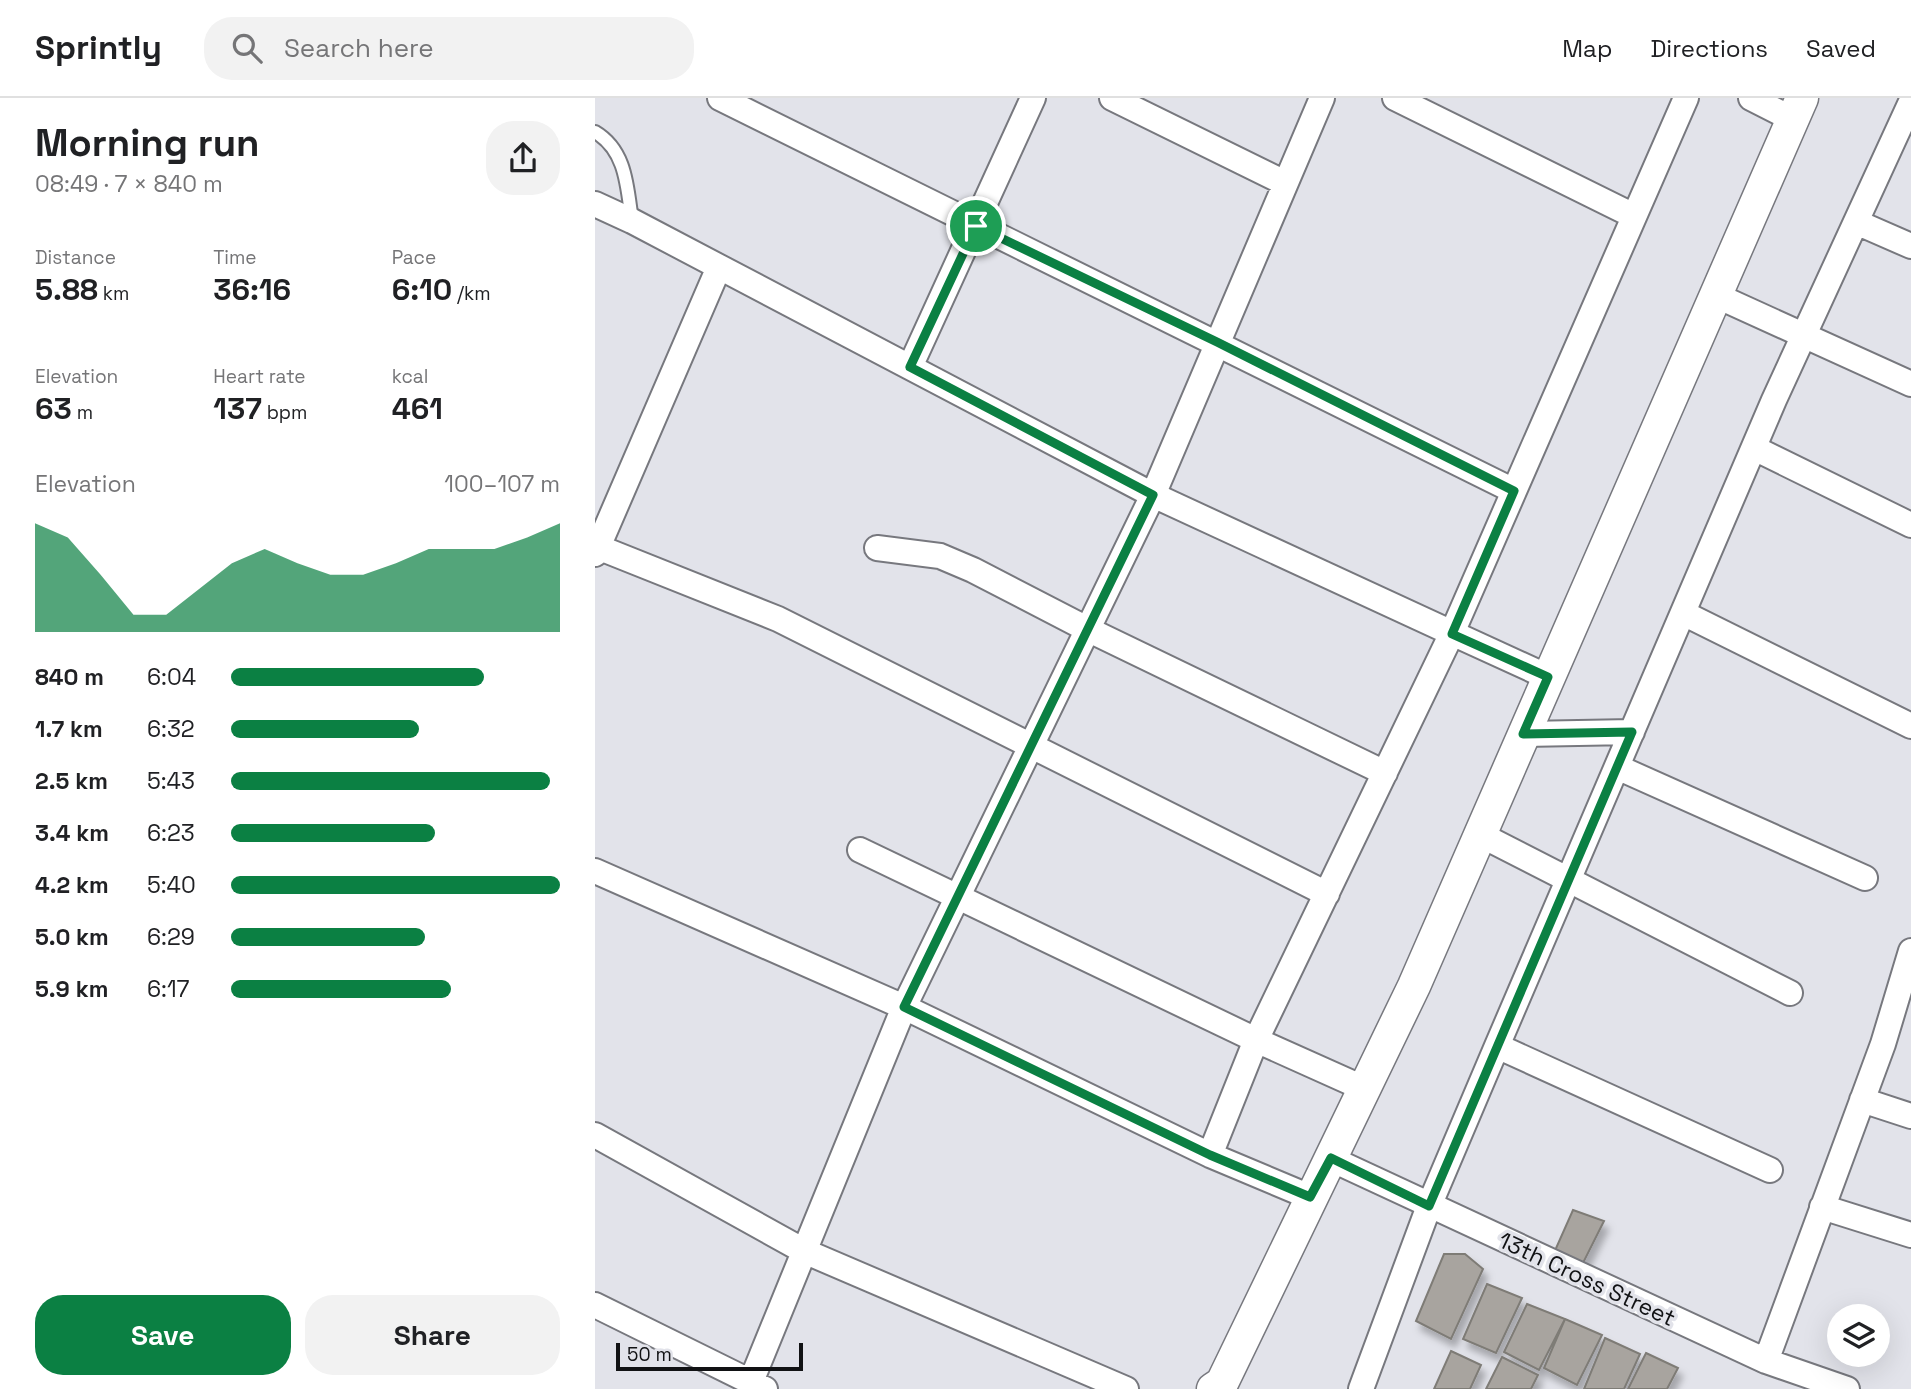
<!DOCTYPE html>
<meta charset="utf-8">
<style>
body{margin:0;font-family:"Space Grotesk",sans-serif;background:#f2f2f2;color:#202124;height:100vh;display:flex;flex-direction:column;font-size:26px;white-space:nowrap}
*{box-sizing:border-box;margin:0}
p{font-size:23px;color:#757577}
.icon{flex:none;width:38px;height:38px;fill:none;stroke:currentColor;stroke-width:2;stroke-linecap:round;stroke-linejoin:round}
.map{position:relative;flex:1;overflow:hidden}
.sheet{display:flex;flex-direction:column;background:#fff;width:595px}
.sheet>*{flex:none}
.controls{position:absolute;left:1232px;top:1206px;display:grid;gap:14px}
.controls a{display:grid;place-items:center;width:63px;height:63px;border-radius:50%;background:#fff;box-shadow:0 7px 28px #0002;font-size:35px}
.scale{position:absolute;left:21px;bottom:18px;width:187px;box-sizing:border-box;padding-left:7px;border:4px solid #111214;border-top:0;font-size:19px;line-height:24px;white-space:nowrap;color:#111214;-webkit-text-stroke:5px #e2e3ea;paint-order:stroke}
.pin{position:absolute;display:grid;place-items:center;width:60px;height:60px;color:#fff;margin:-30px;border:4px solid #fff;border-radius:50%;box-shadow:0 2px 7px #0007}
.round{display:grid;place-items:center;flex:none;width:74px;height:74px;border-radius:28px;background:#f2f2f2}
.overview{display:flex;align-items:center;justify-content:space-between;height:119px;padding:0 35px}
h1{font-size:38px;font-weight:800;line-height:52px}
.figures{display:grid;grid-template-columns:repeat(3,1fr);gap:10px;height:119px;padding:7px 35px}
.figures div{display:grid;align-content:center}
.figures b{font-size:30px;font-weight:800}
.figures small{font-size:19px;font-weight:400}
.figures p{font-size:19px}
.chart{height:196px;padding:14px 35px}
.chart p{display:flex;justify-content:space-between}
.chart svg{width:100%;height:126px;margin-top:7px;fill:#0b8043;opacity:.7}
.primary-button{display:flex;gap:14px;margin-top:auto;padding:14px 35px}
.primary-button a{flex:1;height:80px;border-radius:28px;background:#0b8043;color:#fff;font-size:28px;font-weight:800;line-height:80px;text-align:center}
.primary-button a+a{background:#f2f2f2;color:#202124}
ul{padding:0 35px;list-style:none;font-size:23px}
li{display:grid;grid-template-columns:112px 84px 1fr;align-items:center;height:52px}
li i{height:18px;border-radius:9px;background:#0b8043}
header{display:flex;align-items:center;gap:42px;box-sizing:border-box;height:98px;padding:0 35px;background:#fff;border-bottom:2px solid #e0e0e0}
header strong{font-size:33px}
nav{display:flex;gap:38px;margin-inline-start:auto;font-size:24px}
.search{width:490px;height:63px;background:#f2f2f2;display:flex;align-items:center;gap:18px;box-sizing:border-box;padding:0 24px;border-radius:28px;color:#757577;font-size:26px}
main{display:flex;flex:1;min-height:0}
.map>svg:first-child{display:block}
.building{fill:#a8a49f;stroke:#7e7b76;stroke-width:2;filter:url(#shadow)}
.lines{fill:none;stroke-linecap:round;stroke-linejoin:round}
.service-casing{stroke:#77787e;stroke-width:16}
.minor-casing{stroke:#77787e;stroke-width:28}
.tertiary-casing{stroke:#77787e;stroke-width:35}
.service{stroke:#fff;stroke-width:12}
.minor{stroke:#fff;stroke-width:24}
.tertiary{stroke:#fff;stroke-width:32}
.route-casing{stroke:#fff;stroke-width:14}
.route{stroke:#0b8043;stroke-width:9}
.labels{text-anchor:middle;dominant-baseline:central;stroke-width:7;stroke-linejoin:round;paint-order:stroke}
.street-label{font-size:23px;fill:#111214;stroke:#e2e3ea}
</style>
<header>
<strong>Sprintly</strong>
<div class="search"><svg class="icon" aria-label="search" viewBox="0 0 24 24"><circle cx="10" cy="10" r="6"/><path d="M15 15l6 6"/></svg>Search here</div>
<nav><a>Map</a><a>Directions</a><a>Saved</a></nav>
</header>
<main>
<section class="sheet">
<div class="overview"><div><h1>Morning run</h1><p>08:49 · 7 × 840 m</p></div><a class="round"><svg class="icon" aria-label="share" viewBox="0 0 24 24"><path d="M12 15V3M7 8l5-5 5 5M5 13v7h14v-7"/></svg></a></div>
<div class="figures">
<div><p>Distance</p><b>5.88<small> km</small></b></div>
<div><p>Time</p><b>36:16</b></div>
<div><p>Pace</p><b>6:10<small> /km</small></b></div>
</div>
<div class="figures">
<div><p>Elevation</p><b>63<small> m</small></b></div>
<div><p>Heart rate</p><b>137<small> bpm</small></b></div>
<div><p>kcal</p><b>461</b></div>
</div>
<div class="chart"><p><span>Elevation</span>100–107 m</p>
<svg viewBox="0 0 160 44" preserveAspectRatio="none"><path d="M0 44V6L10 11L20 24L30 38L40 38L50 29L60 20L70 15L80 20L90 24L100 24L110 20L120 15L130 15L140 15L150 11L160 6V44z"/></svg>
</div>
<ul>
<li><b>840 m</b>6:04<i style="width:77%"></i></li>
<li><b>1.7 km</b>6:32<i style="width:57%"></i></li>
<li><b>2.5 km</b>5:43<i style="width:97%"></i></li>
<li><b>3.4 km</b>6:23<i style="width:62%"></i></li>
<li><b>4.2 km</b>5:40<i style="width:100%"></i></li>
<li><b>5.0 km</b>6:29<i style="width:59%"></i></li>
<li><b>5.9 km</b>6:17<i style="width:67%"></i></li>
</ul>
<div class="primary-button"><a>Save</a><a>Share</a></div>
</section>
<div class="map">
<svg width="1316" height="1291" viewBox="0 0 1316 1291">
<defs>
<filter id="shadow"><feDropShadow dx="4.5" dy="8" stdDeviation="3.5" flood-color="#0004"/></filter>
</defs>
<rect width="100%" height="100%" fill="#e2e3ea"/>
<path class="building" d="M978,1112L1009,1123L985,1171L958,1157Z
M849,1156H870L888,1171L856,1241L821,1223Z
M892,1186L927,1200L901,1255L868,1241Z
M932,1206L970,1221L944,1272L909,1254Z
M970,1221L1007,1237L982,1287L949,1270Z
M1010,1240L1045,1256L1029,1291H989Z
M856,1253L886,1267L875,1291H839Z
M1051,1255L1083,1270L1072,1291H1033Z
M907,1259L943,1277L936,1291H891Z"/>
<g class="lines">
<g class="service-casing">
<path id="service" d="M0,34C32,53 32,90 37,123"/>
</g>
<g class="minor-casing">
<path id="minor" d="M125,0C389,132 655,260 919,393
M517,0L690,85
M800,0L1039,118
M1156,0L1197,21
M0,106L37,123L558,397L857,535L661,942L615,1057
M1261,124L1316,148
M1120,197L1316,286
M315,269L438,0
M1159,350L1316,427
M0,448L183,521L732,796
M282,450L345,458L378,472L492,531L790,675
M0,456L124,169
M1088,515L1316,628
M953,579L857,535L1091,0
M928,636L1037,634
M1022,669L1270,780
M884,736L1195,895
M265,752L661,942L768,990
M0,773L309,909L615,1057L715,1099
M902,948L1175,1072
M1267,1002L1316,1018
M0,1037L209,1153L531,1291
M736,1061L1171,1263L1252,1291
M1227,1109L1316,1137
M0,1207L170,1291
M1171,1263L1288,946L1316,853
M153,1291L309,909L558,397L727,0
M766,1291L834,1108L902,948L1179,302L1316,4"/>
</g>
<g class="tertiary-casing">
<path id="tertiary" d="M618,1291L627,1285L819,888L1207,0"/>
</g>
<use href="#service" class="service"/>
<use href="#minor" class="minor"/>
<use href="#tertiary" class="tertiary"/>
</g>
<g class="lines">
<g class="route-casing">
<path id="route" d="M381,128L622,244L919,393L857,536L953,579L928,636L1037,634L834,1108L736,1060L715,1099L615,1057L309,909L558,397L315,269Z"/>
</g>
<use href="#route" class="route"/>
</g>
<g class="labels">
<g class="street-label">
<text transform="translate(992 1181) rotate(25)">13th Cross Street</text>
</g>
</g>
</svg>
<div class="controls">
<a><svg class="icon" aria-label="layers" viewBox="0 0 24 24"><path d="M12 4l9 5-9 5-9-5zM3 14l9 5 9-5"/></svg></a>
</div>
<div class="scale">50 m</div>
<div class="pin" style="left:381px;top:128px;background:#1e9e55"><svg class="icon" aria-label="arrive" viewBox="0 0 24 24"><path d="M6 21V4h12l-3 4 3 4H6"/></svg></div>
</div>
</main>
